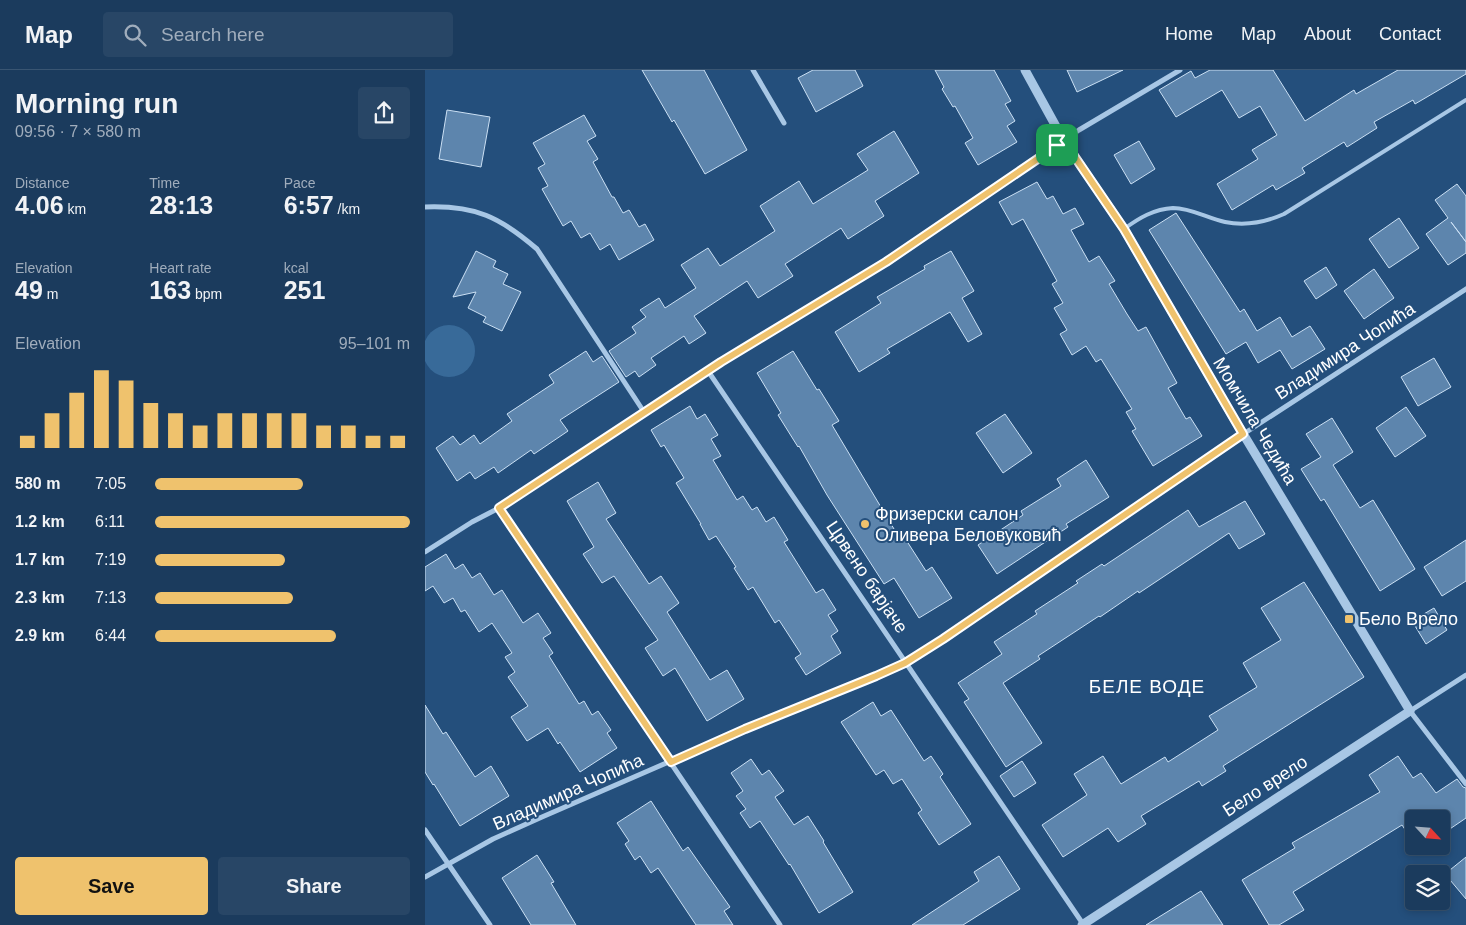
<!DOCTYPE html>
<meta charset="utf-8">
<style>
body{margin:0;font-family:Arial,sans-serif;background:#284666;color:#f1f3f6;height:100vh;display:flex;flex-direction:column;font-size:19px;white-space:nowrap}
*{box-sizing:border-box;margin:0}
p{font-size:16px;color:#a0adbc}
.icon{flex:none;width:28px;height:28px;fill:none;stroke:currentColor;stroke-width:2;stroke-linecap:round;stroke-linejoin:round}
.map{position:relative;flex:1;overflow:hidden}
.sheet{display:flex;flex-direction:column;background:#1b3b5d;width:425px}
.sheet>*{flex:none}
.needle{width:32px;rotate:116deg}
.controls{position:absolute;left:980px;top:740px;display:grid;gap:10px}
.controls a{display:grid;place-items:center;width:45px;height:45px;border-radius:5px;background:#1b3b5d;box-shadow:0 2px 8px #0003,0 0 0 1px #395572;font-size:25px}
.pin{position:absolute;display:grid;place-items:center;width:42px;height:42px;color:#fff;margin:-21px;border-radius:10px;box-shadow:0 2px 8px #0006}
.round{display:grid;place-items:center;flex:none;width:52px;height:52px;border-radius:5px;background:#284666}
.overview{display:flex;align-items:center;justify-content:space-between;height:85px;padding:0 15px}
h1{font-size:28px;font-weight:600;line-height:38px}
.stats{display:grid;grid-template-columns:repeat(3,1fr);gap:8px;height:85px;padding:5px 15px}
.stats div{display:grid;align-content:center}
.stats b{font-size:25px;font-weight:600}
.stats small{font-size:14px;font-weight:400}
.stats p{font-size:14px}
.chart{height:140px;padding:10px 15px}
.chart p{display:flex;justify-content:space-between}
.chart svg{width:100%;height:90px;margin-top:5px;stroke:#efc26d;stroke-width:6}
.primary-button{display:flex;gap:10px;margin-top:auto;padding:10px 15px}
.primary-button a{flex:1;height:58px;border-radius:5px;background:#efc26d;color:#111;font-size:20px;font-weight:600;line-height:58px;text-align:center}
.primary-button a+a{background:#284666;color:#f1f3f6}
ul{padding:0 15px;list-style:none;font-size:16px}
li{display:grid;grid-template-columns:80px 60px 1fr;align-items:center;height:38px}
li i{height:12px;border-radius:6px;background:#efc26d}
header{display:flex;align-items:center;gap:30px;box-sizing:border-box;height:70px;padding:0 25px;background:#1b3b5d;border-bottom:1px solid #395572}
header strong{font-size:24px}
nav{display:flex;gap:28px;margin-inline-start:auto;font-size:18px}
.search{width:350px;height:45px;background:#284666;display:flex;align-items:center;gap:12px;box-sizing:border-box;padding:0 18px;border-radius:5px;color:#a0adbc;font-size:19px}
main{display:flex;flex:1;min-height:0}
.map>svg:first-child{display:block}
.green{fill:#386a99}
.building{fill:#5d85ad;stroke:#cbe0f4}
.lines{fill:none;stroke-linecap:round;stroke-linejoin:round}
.service{stroke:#a8c7e5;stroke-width:4}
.minor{stroke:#a8c7e5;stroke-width:5}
.tertiary{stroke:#a8c7e5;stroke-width:9}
.route-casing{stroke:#fff;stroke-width:10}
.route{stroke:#efc26d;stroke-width:6}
.poi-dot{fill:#efc26d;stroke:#244f7c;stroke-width:2}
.labels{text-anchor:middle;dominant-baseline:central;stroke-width:4;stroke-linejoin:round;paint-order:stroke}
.street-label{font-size:18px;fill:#fff;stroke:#244f7c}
.poi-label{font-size:18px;fill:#fff;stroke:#244f7c;text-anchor:start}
.neighbourhood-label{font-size:19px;letter-spacing:1px;fill:#fff;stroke:#244f7c}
</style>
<header>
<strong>Map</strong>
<div class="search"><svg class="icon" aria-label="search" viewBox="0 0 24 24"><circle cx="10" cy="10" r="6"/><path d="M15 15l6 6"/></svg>Search here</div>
<nav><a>Home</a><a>Map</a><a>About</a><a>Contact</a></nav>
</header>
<main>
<section class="sheet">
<div class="overview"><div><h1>Morning run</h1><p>09:56 · 7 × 580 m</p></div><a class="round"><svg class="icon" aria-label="share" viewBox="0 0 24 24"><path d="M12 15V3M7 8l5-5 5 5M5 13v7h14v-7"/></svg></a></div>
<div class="stats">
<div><p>Distance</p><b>4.06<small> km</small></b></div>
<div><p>Time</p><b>28:13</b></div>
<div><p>Pace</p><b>6:57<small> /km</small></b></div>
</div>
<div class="stats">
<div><p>Elevation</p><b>49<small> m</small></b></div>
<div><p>Heart rate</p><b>163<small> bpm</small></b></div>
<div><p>kcal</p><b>251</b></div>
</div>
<div class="chart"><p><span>Elevation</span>95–101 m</p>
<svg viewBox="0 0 160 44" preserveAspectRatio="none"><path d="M5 44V38M15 44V27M25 44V17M35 44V6M45 44V11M55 44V22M65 44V27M75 44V33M85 44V27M95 44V27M105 44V27M115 44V27M125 44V33M135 44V33M145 44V38M155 44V38"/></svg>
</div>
<ul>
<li><b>580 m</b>7:05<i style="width:58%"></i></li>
<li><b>1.2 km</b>6:11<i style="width:100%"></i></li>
<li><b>1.7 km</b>7:19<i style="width:51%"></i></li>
<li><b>2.3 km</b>7:13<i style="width:54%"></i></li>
<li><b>2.9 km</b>6:44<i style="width:71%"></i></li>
</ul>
<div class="primary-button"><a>Save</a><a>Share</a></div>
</section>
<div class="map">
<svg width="1041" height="855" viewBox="0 0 1041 855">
<rect width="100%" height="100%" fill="#244f7c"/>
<path class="green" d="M-2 281a26 26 0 1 1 52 0a26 26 0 1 1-52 0Z"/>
<path class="building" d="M217,0H279L322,80L280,104L249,50L247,52Z
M388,0H430L438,16L391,42L373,8Z
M510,0H569L586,31L580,34L590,51L582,56L592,72L553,95L540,73L548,68L530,36L528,37L517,19L519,17Z
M642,0H698L652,22Z
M785,0H848L880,51L929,20L931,24L973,0H1041V4L990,34L988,30L949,52L952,58L922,77L919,72L877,98L880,103L851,120L848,115L807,140L792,114L833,89L827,80L852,65L835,36L814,48L797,20L751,47L734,20L766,1L770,8Z
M22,40L65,47L56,97L14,89Z
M159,45L171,66L162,71L173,89L168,92L187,127H189L198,143L204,140L214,157L220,154L229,170L194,190L185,174L175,180L165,163L156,168L146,151L138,156L117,119L123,116L113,98L120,94L108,73Z
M469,61L494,103L450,131L459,146L423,169L416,158L360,194L368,206L333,228L322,211L269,246L281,263L264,274L259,266L226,288L231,295L214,307L210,301L201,307L184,281L211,263L207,257L221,247L215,240L234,228L240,238L271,218L256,195L283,178L295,196L350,161L335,136L374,111L388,134L443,100L432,84Z
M714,71L730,99L706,114L689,85Z
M612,112L622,129L628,126L638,144L650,138L659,154L646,160L664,192L674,186L690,211L684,214L702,244L713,261L721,257L752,313L743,318L761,349L765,347L777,366L728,396L707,361L711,359L701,342L707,339L676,289L671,292L661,276L647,285L635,264L642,260L629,238L638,233L627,214L632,211L598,149L587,155L574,132Z
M1032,114L1041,126V172L1026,152L1041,172V183L1023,195L1001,164L1023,148L1010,130Z
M751,143L815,242L819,239L832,261L855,247L867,267L885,256L900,279L867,299L855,280L833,293L821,272L801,284L724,160Z
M974,148L994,178L964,198L944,169Z
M51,181L71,191L68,197L83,204L78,214L96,222L77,261L58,252L61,247L43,238L51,222L28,227Z
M526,181L549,221L537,228L557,264L543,272L525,242L462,279L465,283L434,302L410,262L456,233L452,227L500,199L499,196Z
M901,197L912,215L891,229L879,211Z
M949,199L969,228L939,249L919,221Z
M161,281L168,292L177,286L194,312L135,350L143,361L109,384L106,380L73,403L69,397L50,409L45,402L32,411L11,378L28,366L35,375L49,365L55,374L87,351L82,344L129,313L124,305Z
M368,281L392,320L394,319L414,351L407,355L472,464L476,462L501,501L507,497L527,528L494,548L469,508L459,514L402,425L374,376L373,377L353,345L356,343L332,303Z
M1009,288L1026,317L993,336L976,307Z
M265,336L272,349L280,344L293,365L286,369L296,386L288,390L312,430L318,426L327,440L332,437L341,452L349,447L363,470L359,472L391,523L398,519L411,540L403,545L413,561L406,566L416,583L381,605L370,588L376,584L354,550L350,553L328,517L323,520L309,498L311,497L291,466L284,470L275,454H276L251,413L259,408L239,375L236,377L226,360Z
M981,337L1001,366L970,387L951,358Z
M580,344L607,383L578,403L551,363Z
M907,348L928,382L908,395L935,438L948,430L990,499L955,521L899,429L896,431L876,399L896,387L881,364Z
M661,390L684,427L641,454L643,457L572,504L553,475L598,445L596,441L636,416L632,409Z
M173,412L191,443L181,449L224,514L236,506L254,533L242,542L285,610L302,600L319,629L282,651L250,598L238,606L220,578L233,570L189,506L177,513L158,484L169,477L142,431Z
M820,431L840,464L814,479L804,463L714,523L713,521L675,547L674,546L613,586L615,589L578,613L617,673L581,697L539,632L544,629L533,613L577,584L569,572L612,544L610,541L653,513L651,511L677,494L679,496L763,440L774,457Z
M1041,470V511L1017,526L999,497Z
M21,484L30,499L38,494L47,508L55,503L69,525L77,520L98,553L113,543L126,563L118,568L128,583L124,586L154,634L159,631L167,645L173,641L186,660L182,663L192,678L155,702L135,672L133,674L123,658L102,671L86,647L103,636L83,607L90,602L80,587L87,583L67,553L54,562L40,540L36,542L28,528L19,533L8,516L0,521V497Z
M879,512L939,607L798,696L801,701L777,716L774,711L716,746L721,754L693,772L683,758L638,787L617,755L662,725L649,704L678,686L696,714L740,687L743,692L793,660L784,646L832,617L818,593L856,570L836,538Z
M1009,538L1022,560L1001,574L987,551Z
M448,632L456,646L466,640L499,691L506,686L518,704L515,707L546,754L514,775L493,743L497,740L477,709L468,714L459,700L451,705L416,652Z
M0,635L18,664L21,662L50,707L66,696L84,726L35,756L9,714L8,715L0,702Z
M973,686L988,708L996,703L1011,723L1032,709L1038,717L1041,718V748L1016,765V749H989V773L977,755L868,822L879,840L854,855H844L817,810L870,778L867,773L955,722L944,705Z
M326,689L337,705L344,700L359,721L350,727L369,755L383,746L399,771L398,772L428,822L394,843L365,794L364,795L335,751L325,758L315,743L321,739L311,726L318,721L306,703Z
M597,691L611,713L589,727L575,706Z
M226,731L258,781L263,777L305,837L299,841L308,855H271L233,798L226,803L215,786L210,790L200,774L204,771L192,753Z
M112,785L129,812L126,813L151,855H106L77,808Z
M574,786L595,819L538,855H487L554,811L549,802Z
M1041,787V829L1020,804Z
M776,821L798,855H721Z"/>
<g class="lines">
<path class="service" d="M699,159C714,148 729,139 748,138C766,138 782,148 800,152C820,156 841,152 859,144L1041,30"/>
<path class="minor" d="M328,0L359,53
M0,137C50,135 75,147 112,179L219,342
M283,301L658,854
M74,438L355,855
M0,482L47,452L74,438L296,292L461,193L654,60L755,0
M1041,605L985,641L1041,714
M0,760L65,855
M0,807L68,769L117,747L285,674L480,593L518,569L800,376L1041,219"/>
<path class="tertiary" d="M600,0L639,71L699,159L808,347L985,641L657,855"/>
</g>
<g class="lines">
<g class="route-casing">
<path id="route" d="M639,71L699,159L818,364L518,569L480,593L451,606L320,659L246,692L74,438L296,292L461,192Z"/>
</g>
<use href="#route" class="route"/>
</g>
<g class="poi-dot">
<circle cx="440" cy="454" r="5"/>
<rect x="919" y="544" width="10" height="10" rx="2.5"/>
</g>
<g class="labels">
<g class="street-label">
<text transform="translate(920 281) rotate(-33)">Владимира Чопића</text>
<text transform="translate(830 351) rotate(59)">Момчила Чедића</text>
<text transform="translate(442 507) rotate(56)">Црвено барјаче</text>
<text transform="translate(840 716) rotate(-33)">Бело врело</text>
<text transform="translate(143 722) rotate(-24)">Владимира Чопића</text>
</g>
<g class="poi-label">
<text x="450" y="444">Фризерски салон<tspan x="450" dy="21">Оливера Беловуковић</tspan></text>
<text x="934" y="549">Бело Врело</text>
</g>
<g class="neighbourhood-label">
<text x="722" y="616">БЕЛЕ ВОДЕ</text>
</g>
</g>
</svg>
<div class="controls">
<a><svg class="needle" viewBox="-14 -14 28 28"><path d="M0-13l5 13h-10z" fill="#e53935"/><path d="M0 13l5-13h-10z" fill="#a0adbc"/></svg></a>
<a><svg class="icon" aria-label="layers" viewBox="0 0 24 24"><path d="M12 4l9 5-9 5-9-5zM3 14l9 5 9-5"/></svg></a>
</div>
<div class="pin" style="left:632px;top:75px;background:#1e9e55"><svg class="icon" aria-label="arrive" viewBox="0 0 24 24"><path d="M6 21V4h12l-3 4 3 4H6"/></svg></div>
</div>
</main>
